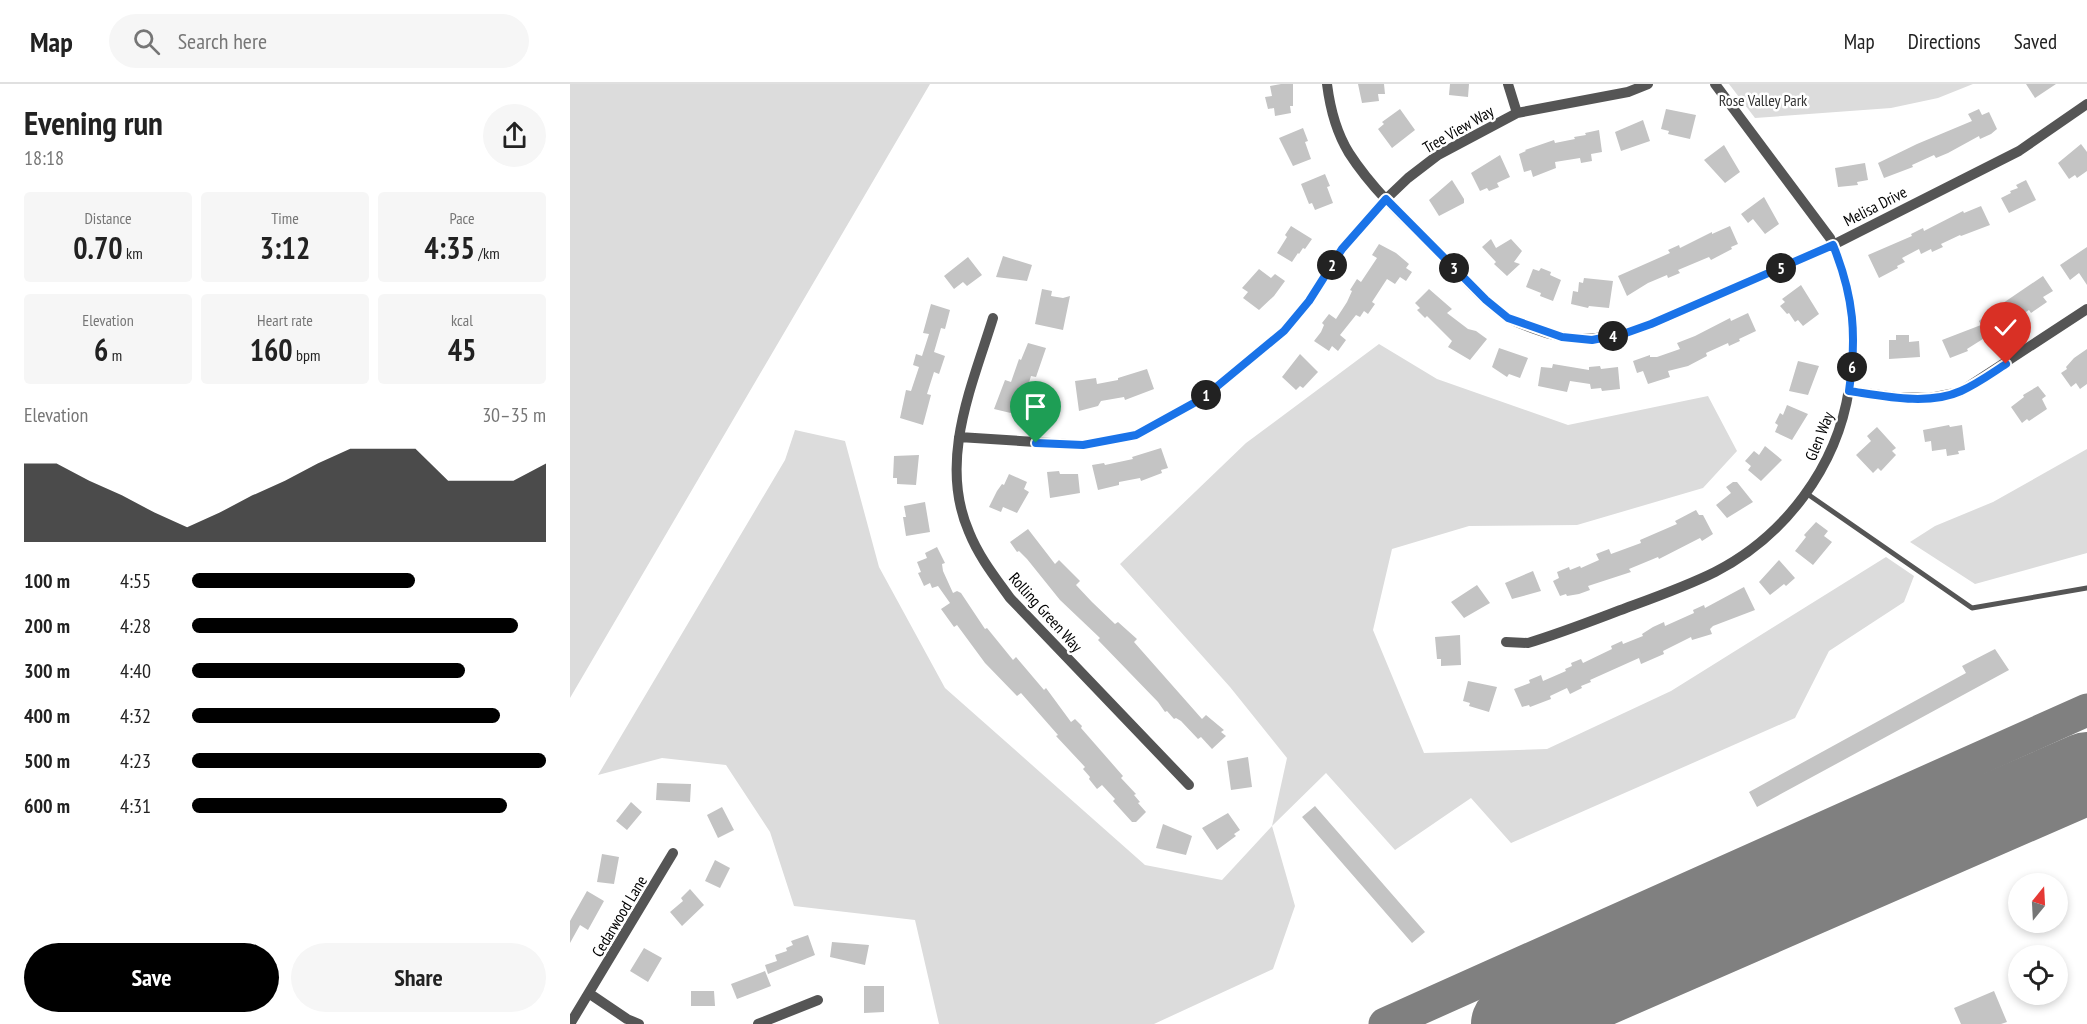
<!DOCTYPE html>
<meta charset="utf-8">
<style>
body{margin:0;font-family:"PT Sans Narrow",sans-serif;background:#f6f6f6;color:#222;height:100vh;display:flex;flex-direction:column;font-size:22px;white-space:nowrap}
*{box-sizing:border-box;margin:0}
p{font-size:20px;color:#767676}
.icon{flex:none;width:33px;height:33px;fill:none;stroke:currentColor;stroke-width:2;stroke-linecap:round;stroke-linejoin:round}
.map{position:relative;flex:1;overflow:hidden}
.side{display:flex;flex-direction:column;background:#fff;width:570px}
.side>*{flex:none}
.needle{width:39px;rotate:18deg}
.tools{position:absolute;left:1438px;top:789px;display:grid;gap:12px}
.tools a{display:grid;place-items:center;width:60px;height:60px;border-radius:50%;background:#fff;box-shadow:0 3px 9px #0003;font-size:30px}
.pin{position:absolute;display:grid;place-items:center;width:51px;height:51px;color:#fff;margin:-62px -26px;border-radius:50% 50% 50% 0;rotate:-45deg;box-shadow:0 0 6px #0007}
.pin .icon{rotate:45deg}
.km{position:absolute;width:30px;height:30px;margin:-15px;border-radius:50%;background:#222;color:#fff;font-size:16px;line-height:30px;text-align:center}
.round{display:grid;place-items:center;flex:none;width:63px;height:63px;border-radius:32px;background:#f6f6f6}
.overview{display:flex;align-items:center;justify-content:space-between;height:102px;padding:0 24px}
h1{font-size:33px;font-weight:600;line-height:45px}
.metrics{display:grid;grid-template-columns:repeat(3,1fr);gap:9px;height:102px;padding:6px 24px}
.metrics div{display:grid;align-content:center;border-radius:6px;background:#f6f6f6;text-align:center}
.metrics b{font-size:30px;font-weight:600}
.metrics small{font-size:16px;font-weight:400}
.metrics p{font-size:16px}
.chart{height:168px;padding:12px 24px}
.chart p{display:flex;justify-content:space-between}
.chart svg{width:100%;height:108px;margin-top:6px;fill:#000;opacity:.7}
.primary-button{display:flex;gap:12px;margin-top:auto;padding:12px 24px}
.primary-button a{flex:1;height:69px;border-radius:36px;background:#000;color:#fff;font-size:24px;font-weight:600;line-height:69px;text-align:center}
.primary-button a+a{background:#f6f6f6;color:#222}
ul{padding:0 24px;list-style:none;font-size:20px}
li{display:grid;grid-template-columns:96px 72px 1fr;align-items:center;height:45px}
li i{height:15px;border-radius:8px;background:#000}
header{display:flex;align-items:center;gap:36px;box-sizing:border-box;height:84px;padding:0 30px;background:#fff;border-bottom:2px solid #e0e0e0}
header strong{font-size:28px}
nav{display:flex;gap:33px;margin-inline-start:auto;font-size:21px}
.search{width:420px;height:54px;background:#f6f6f6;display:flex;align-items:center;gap:15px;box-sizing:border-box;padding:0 21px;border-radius:33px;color:#767676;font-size:22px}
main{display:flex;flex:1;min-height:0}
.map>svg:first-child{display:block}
.green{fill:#dcdcdc}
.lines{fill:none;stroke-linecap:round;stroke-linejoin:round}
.taxiway{stroke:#808080;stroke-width:33}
.runway{stroke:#808080;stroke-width:82}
.building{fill:#c4c4c4}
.service{stroke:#555;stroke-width:5}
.minor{stroke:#555;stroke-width:10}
.route-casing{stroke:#fff;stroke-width:12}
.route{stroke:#1a73e8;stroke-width:8}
.labels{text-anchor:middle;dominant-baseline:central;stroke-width:5;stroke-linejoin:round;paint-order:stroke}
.park-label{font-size:16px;fill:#333;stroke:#fff}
.street-label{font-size:16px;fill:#000;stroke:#fff}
</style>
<header>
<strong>Map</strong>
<div class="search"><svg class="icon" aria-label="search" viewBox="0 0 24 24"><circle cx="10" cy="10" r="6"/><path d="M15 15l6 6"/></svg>Search here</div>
<nav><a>Map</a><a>Directions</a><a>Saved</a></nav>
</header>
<main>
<section class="side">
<div class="overview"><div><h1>Evening run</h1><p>18:18</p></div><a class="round"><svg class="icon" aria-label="share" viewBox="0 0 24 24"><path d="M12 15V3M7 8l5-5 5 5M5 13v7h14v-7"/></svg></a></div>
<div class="metrics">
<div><p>Distance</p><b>0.70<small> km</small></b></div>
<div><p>Time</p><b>3:12</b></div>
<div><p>Pace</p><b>4:35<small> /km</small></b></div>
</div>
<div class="metrics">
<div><p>Elevation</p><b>6<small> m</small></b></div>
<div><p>Heart rate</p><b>160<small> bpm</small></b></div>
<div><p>kcal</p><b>45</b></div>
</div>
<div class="chart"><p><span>Elevation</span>30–35 m</p>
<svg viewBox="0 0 160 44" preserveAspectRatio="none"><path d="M0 44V12L10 12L20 19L30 25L40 32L50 38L60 32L70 25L80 19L90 12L100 6L110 6L120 6L130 19L140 19L150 19L160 12V44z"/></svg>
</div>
<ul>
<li><b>100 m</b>4:55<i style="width:63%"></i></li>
<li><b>200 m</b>4:28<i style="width:92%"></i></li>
<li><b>300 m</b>4:40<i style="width:77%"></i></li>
<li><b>400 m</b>4:32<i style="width:87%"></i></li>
<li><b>500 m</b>4:23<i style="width:100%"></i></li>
<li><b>600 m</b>4:31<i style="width:89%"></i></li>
</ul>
<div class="primary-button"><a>Save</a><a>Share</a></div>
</section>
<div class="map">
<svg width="1517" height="940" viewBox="0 0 1517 940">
<rect width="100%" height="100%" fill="#fff"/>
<path class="green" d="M0,0H360L0,614Z
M1159,0H1403L1368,14L1321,24L1185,34Z
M809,260L867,295L998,341L1138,312L1167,367L1133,404L1007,441L899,442L822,465L803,546L854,669L977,665L1101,607L1316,473L1344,492L1334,518L1259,567L1225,634L941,759L901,714L825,766L756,689L702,742L725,822L703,885L584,940H369L345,836L224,822L200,748L156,681L92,674L28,691L215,376L225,346L275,357L309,483L375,604L575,781L652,796L702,742L717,674L660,603L550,480L676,359Z
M1517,365V469L1405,500L1340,458L1365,442L1423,418Z"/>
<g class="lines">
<path class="taxiway" d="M983,865L1004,912
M815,940L1517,626"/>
<path class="runway" d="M942,940L1517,689"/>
</g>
<path class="building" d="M711,0H723V22H720L721,29L705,32L704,24L698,25L695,13L702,12L700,2Z
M788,0H814L815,10H808L809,17L792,19Z
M880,0H899L898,13L879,11Z
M1456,0H1486L1465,14Z
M830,25L845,46L822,64L808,45L814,40L812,38Z
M1096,25L1126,31L1120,55L1098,50L1099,47L1091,45Z
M1409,25L1412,31L1419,28L1427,45L1421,50L1410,55L1409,52L1378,69L1366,74L1364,71L1342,81L1343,83L1314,94L1308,79L1347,60L1402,37L1398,30Z
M1073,36L1080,57L1051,67L1045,48Z
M733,44L738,57L735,58L741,75L723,82L709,54Z
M1029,46L1032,68L1021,70L1022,77L1011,79L1010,74L985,78L986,84L963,93L961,86L954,88L949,70L956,67L955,66L984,56L985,59L1005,55L1004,53L1016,51L1015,49Z
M1511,60L1517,68V87L1507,94L1505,91L1499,95L1488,79Z
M1154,61L1170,88L1155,99L1134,76Z
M930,71L940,93L927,99L929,103L919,107L917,104L910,107L901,89Z
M1295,79L1298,96L1287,98L1288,101L1268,103L1265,84Z
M755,90L760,102L757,103L763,119L745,126L742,119L739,120L731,100Z
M882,96L894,115V119L869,132L859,116Z
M1456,96L1466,116L1439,129L1431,114L1441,109L1440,107L1448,104L1446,101Z
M1194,113L1209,140L1195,150L1183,135L1178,139L1171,130Z
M1411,122L1420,141L1391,152L1390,151L1371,160L1373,163L1362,168L1361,165L1351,170L1349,165L1332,174L1335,178L1327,182L1328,184L1309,194L1298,171L1342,152L1341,150L1353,144L1354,147L1393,127L1394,129Z
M721,142L742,155L735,165L733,164L729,170L728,169L722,178L707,169L717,153L715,151Z
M1160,142L1168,160L1161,163L1162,165L1141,176L1139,173L1108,186L1110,189L1098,194L1097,191L1078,199L1057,212L1048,192L1100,169L1098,166L1109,161L1110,164L1142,148V150Z
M921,155L926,164L941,155L952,167L944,178L950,180L937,192L924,180L926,178L912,163Z
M809,160L826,169L839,180L836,184L842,188L836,197L830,193L825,200L817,195L802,218L805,220L798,230L794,227L790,233L786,231L770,251L776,256L768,267L762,262L759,267L744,257L751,248L754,241L752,239L759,230L766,235L777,218L782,207L780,206L787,195L791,198L807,174L802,171Z
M1517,163V201L1509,189L1500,196L1490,181Z
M433,172L462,181L457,197L426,193Z
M398,173L412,191L397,202L393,198L384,205L374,192Z
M971,184L981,188L980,191L991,196L983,217L970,212L971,209L956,203L963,185L969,187Z
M689,185L701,194L705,190L715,197L704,212L689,226L673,214L678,208L672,204Z
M1473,192L1483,207L1473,213L1477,218L1461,229L1459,226L1397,265L1398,267L1380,274L1372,256L1411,241L1409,237L1417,230Z
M1014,194L1043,197L1039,224L1019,222L1018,224L1001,220L1003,207L1008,208L1009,198L1013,199Z
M1231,201L1249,230L1233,242L1228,236L1225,238L1219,229L1217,230L1210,222L1215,218L1212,215Z
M472,205L482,207L481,212L493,214L500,212L493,246L465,240Z
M859,205L882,225L877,229L898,245L906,247L917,255L900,276L878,263L882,257L857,232L855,234L847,226L850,224L845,219Z
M361,220L380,226L375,245L371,244L364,268L375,272L369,290L364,288L357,310L361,311L353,341L330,334L336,306L341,307L349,283L343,281L346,270L352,272L359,250L353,249Z
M1178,229L1186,247L1169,255L1170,257L1159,262L1158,259L1136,269L1137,272L1118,282L1098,287L1100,293L1078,300L1073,287L1067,289L1063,277L1080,271V273H1087L1110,265L1107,259L1125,252L1160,234L1161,237Z
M1326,251H1339V258L1349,257L1350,273L1319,275V256H1326Z
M458,259L476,264L466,293L461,292L449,331L424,325L435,296L441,298L449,275L451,276Z
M929,264L958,274L950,294L939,290L937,293L922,283Z
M1517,265V300L1510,305L1506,299L1501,303L1491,289L1497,285L1496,283L1504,274Z
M730,270L748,288L733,304L730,302L726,306L712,293Z
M1228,277L1249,282L1238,311L1219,307Z
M983,280L1019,286V283L1030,282L1031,285L1048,283L1050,305L1032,307L1031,304L1021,305L1020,300L1000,297L997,308L968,302L971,283L982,284Z
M577,285L584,305L555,316L554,313L531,317L528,322L509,327L505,297L526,294L527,300L548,296V294Z
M1468,302L1476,312L1472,315L1477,325L1459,337L1457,335L1452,339L1441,323L1454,313L1453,311Z
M1217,321L1238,330L1222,356L1205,348L1208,341L1205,339L1210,329L1213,331Z
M1379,341L1380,343L1392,341L1395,366L1388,367L1389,370L1377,372L1376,365L1362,367L1361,357L1355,358L1353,346Z
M1307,343L1326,364L1322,367L1326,371L1311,387L1308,384L1303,389L1286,371L1301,357L1297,352Z
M1195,362L1212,376L1191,397L1178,386L1181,382L1175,377L1184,367L1189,371Z
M591,364L598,384L591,386L592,389L571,397L570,394L549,398V401L528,406L522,381L534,379L535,381L563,375L562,373Z
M349,371L346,401L327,400V394H323L324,372Z
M489,387L490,390H508L510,409L480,414L477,388Z
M439,390L457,398L454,405L459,408L447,429L433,423L431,428L419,423L427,407L432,400L434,401Z
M1163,398H1167L1183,418L1157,434L1146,421L1161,409L1156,403Z
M355,418L360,448L336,452L333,433H336L334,422Z
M1126,426L1129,431H1133L1143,450L1132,457L1130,454L1089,475L1088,473L1059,485L1061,488L1018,502L1020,506L1009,510L997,512L996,510L990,512L983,497L989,494L987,488L999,483L1000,486L1010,482L1011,484L1029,476L1026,470L1039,465L1041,470L1071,459L1070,456L1107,440L1105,437Z
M1246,438L1258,447L1254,452L1262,458L1243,481L1225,467L1236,453L1234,451Z
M458,445L485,480L489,476L510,497L506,501L522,518L545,540L548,538L567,555L564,558L632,635L636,631L654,646L651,648L656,652L642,665L631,653L628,655L611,637L606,634L604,635L597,627L595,628L588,618L528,556L530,554L490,516L457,475L449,467L447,468L440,458Z
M367,463L375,479L372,480L373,487L383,509L387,507L391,509L415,545L417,544L443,576L446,573L474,606L476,604L501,638L505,635L512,642L511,644L553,692L551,694L566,710L564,711L570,718L568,719L576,728L566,738H562L543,717L545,715L532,701L527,705L519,695L520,693L513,685L515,683L486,652L488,651L451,609L447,612L415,579L387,541L384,543L371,525L380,519L368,502L362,504L360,499L354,502L348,489L351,488L347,478L357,474L355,469Z
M1209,476L1225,494L1216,502L1214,500L1200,511L1189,498Z
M963,487L971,507L942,515L935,499Z
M907,501L920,519L894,534L881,518Z
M1174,503L1185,526L1143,542L1140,545L1142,550L1122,556L1121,553L1093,567L1094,570L1071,580L1069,574L1020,596L1021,598L1011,602L1012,604L1000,610L997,604L980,612L981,615L960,623L959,621L952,623L944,605L960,599L959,596L971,591L973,597L996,587L995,585L1002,582L1001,579L1011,575L1013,579L1042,565L1041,562L1052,557L1053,560L1073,552L1072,550L1083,543L1094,538L1095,542L1124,529L1123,526L1134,521L1135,524Z
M890,551L891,581L871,582V575H867L865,553Z
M1425,565L1439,586L1187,723L1179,708L1396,589L1392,582Z
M898,597L927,603L919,628L899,622L900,619L893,617Z
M678,673L682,703L661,706L657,677Z
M87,699L121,700L120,718L86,716Z
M61,718L72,728L57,746L46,737Z
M745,722L855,848L842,859L732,733Z
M152,723L164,746L148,754L137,731Z
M658,729L670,746L664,750L666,752L647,766L632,744Z
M593,740L622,752L616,771L586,764Z
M32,770L49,773L44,800L27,798Z
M145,776L160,784L150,804L135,797Z
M120,805L134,821L112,842L100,828L113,817L111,814Z
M17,807L34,817L18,846L10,841L0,859V837Z
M238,851L245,871L198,890L195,881L207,877L205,871L217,867L216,864L223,861L221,857Z
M262,858L299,861L295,881L260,873Z
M74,864L92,874L78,898L60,887Z
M195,887L201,902L167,915L161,900Z
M294,902H314V928L294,929Z
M121,907H144L145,922H121Z
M1424,907L1437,938L1431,940H1391L1384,924Z"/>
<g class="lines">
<path class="service" d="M1236,409L1402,524L1517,504"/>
<path class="minor" d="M757,0C760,24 766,48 779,69C804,108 841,141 874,173C894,194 913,217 937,233C944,238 954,241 962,244C1005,261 1038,256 1081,240L1263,161L1449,67L1517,20
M938,0L947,29
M423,234C402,302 368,377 399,448C409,473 425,493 440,514L619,701
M1279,307L1325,313L1360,314L1390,308L1517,225
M389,353L512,361L566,351L633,314L714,247L739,217L772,165L816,115L838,94L868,71L947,29L1058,8L1078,0
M936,558L958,559C991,549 1024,536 1056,524C1086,513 1117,502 1145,488C1215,452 1267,383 1279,305C1288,247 1283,208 1260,154L1145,0
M20,910L57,935L69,940
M0,940L103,769
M188,940L248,916"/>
</g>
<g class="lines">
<g class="route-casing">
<path id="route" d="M466,359L513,361L566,351L633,314L714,247L739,217L772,165L816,115L916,216L938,234L992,253L1022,256L1053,250L1081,240L1263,161C1284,213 1287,252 1279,307C1313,312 1358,322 1391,307C1407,300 1422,289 1436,280"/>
</g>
<use href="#route" class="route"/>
</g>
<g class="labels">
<g class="park-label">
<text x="1193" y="16">Rose Valley Park</text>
</g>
<g class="street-label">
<text transform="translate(888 45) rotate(-30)">Tree View Way</text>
<text transform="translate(1305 122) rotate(-27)">Melisa Drive</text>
<text transform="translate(1249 352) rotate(-68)">Glen Way</text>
<text transform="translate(476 528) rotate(48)">Rolling Green Way</text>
<text transform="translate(49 832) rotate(-59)">Cedarwood Lane</text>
</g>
</g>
</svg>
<div class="tools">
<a><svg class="needle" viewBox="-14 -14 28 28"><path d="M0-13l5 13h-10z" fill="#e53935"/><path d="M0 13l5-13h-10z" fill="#767676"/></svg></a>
<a><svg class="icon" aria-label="locate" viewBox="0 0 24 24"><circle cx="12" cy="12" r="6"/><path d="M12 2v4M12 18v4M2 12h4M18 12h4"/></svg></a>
</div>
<div class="pin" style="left:466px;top:359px;background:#1e9e55"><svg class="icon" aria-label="arrive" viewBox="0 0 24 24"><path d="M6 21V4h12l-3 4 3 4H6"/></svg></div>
<div class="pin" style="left:1436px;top:280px;background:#d93025"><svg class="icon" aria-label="check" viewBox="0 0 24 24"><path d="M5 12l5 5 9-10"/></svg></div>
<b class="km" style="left:636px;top:311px">1</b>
<b class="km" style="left:762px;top:181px">2</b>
<b class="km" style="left:884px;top:184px">3</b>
<b class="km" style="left:1043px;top:252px">4</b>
<b class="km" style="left:1211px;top:184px">5</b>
<b class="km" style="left:1282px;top:283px">6</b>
</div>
</main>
